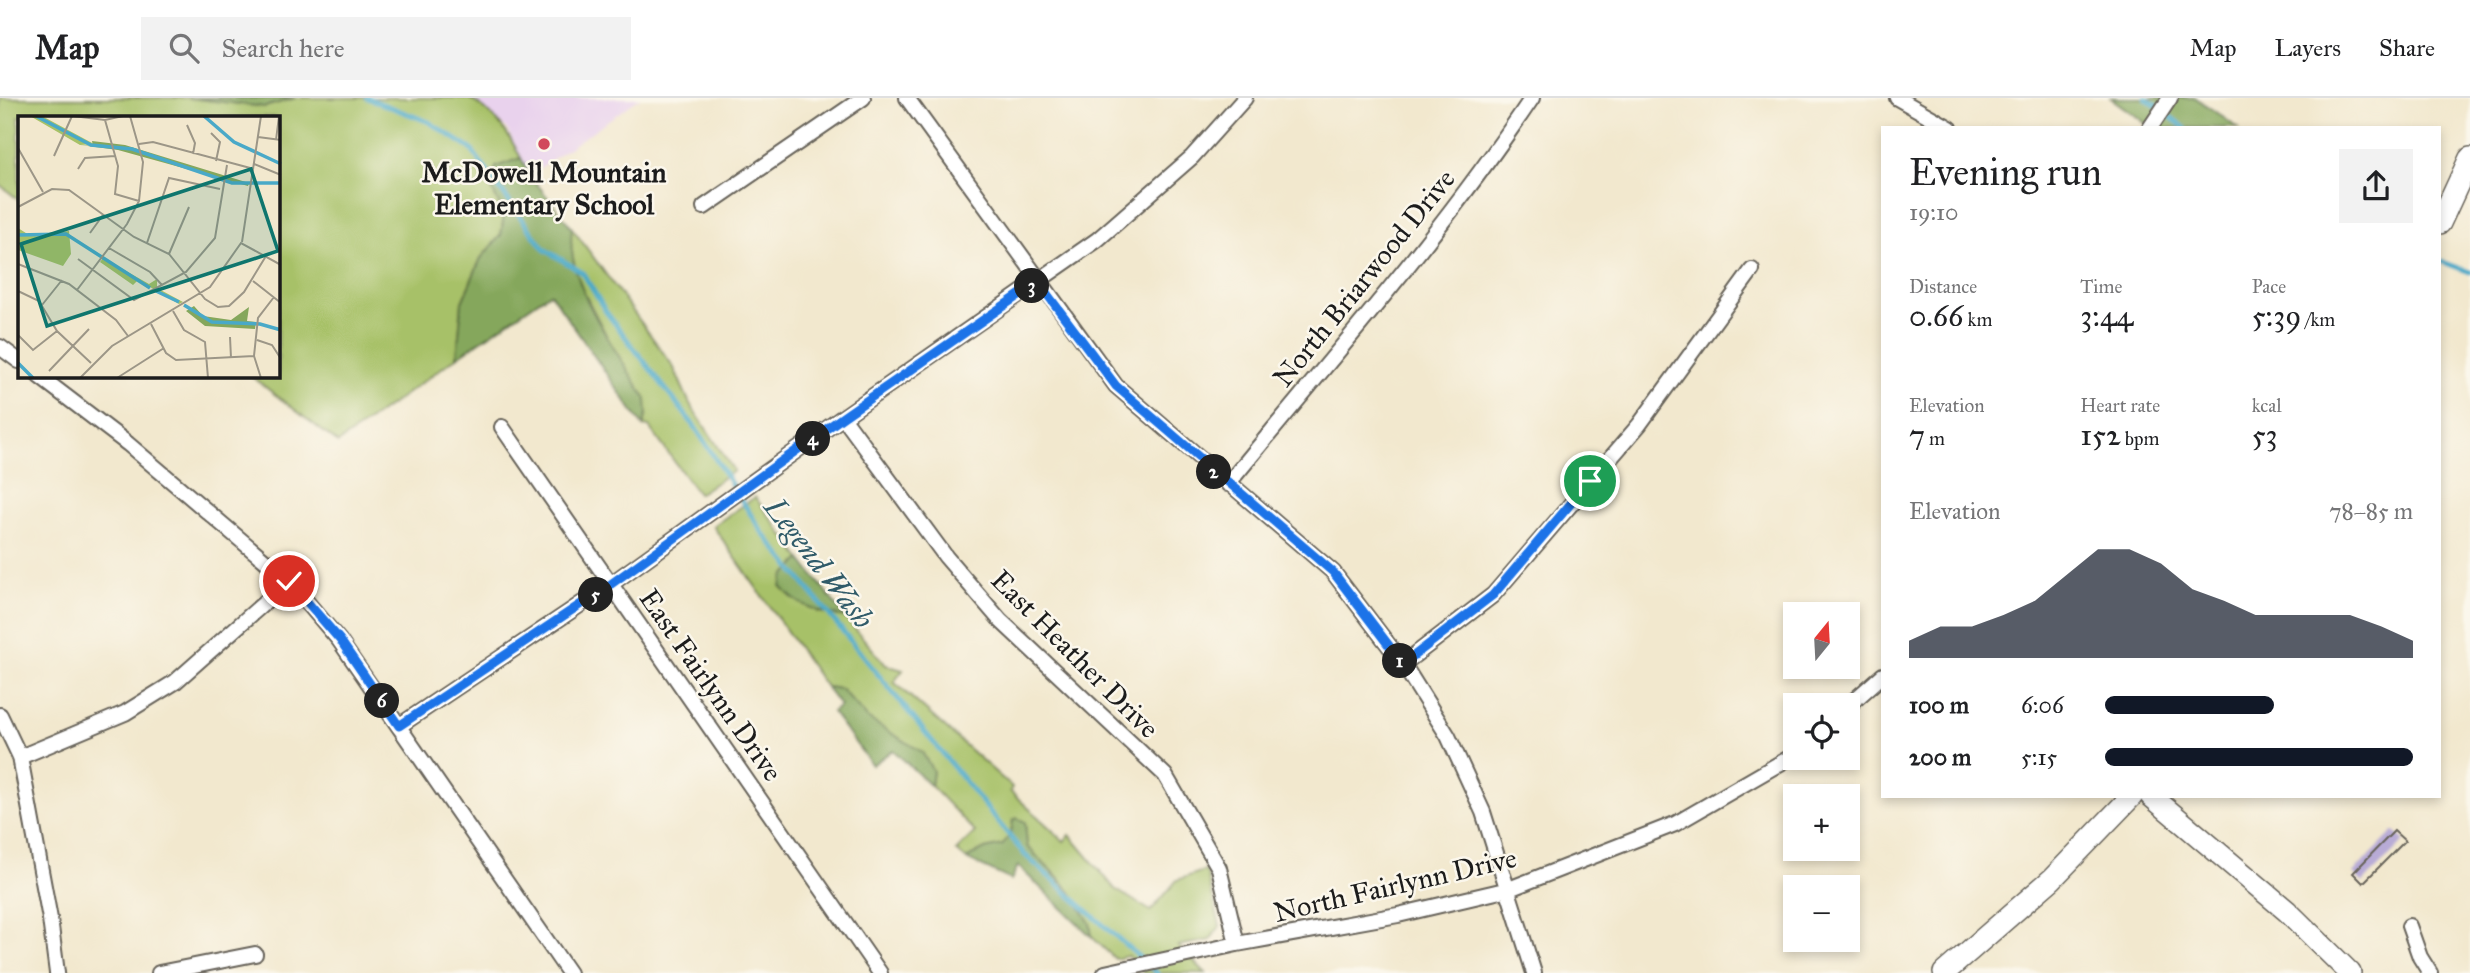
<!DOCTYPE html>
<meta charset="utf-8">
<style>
body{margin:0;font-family:"IM FELL Great Primer",serif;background:#f2f2f2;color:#202124;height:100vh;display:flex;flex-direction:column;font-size:26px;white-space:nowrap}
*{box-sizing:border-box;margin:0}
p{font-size:23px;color:#757577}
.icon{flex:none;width:38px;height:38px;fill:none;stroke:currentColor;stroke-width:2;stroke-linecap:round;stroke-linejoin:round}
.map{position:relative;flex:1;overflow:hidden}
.side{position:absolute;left:1881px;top:28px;width:560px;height:672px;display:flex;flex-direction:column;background:#fff;border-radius:0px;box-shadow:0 4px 10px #0003}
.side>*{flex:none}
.needle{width:46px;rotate:18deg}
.buttons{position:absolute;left:1783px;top:504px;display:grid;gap:14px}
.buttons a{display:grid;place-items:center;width:77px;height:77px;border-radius:0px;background:#fff;box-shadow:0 4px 10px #0003;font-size:35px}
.pin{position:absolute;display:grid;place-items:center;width:60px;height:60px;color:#fff;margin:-30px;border:4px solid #fff;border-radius:50%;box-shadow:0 2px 7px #0007}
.km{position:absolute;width:35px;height:35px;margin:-18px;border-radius:50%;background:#222;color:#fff;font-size:19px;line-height:35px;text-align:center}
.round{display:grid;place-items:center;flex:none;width:74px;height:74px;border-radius:0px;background:#f2f2f2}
.head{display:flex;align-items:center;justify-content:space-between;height:119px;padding:0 28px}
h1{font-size:38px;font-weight:600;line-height:52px}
.stats{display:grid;grid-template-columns:repeat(3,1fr);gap:10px;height:119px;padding:7px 28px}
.stats div{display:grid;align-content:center}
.stats b{font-size:30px;font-weight:600}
.stats small{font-size:19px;font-weight:400}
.stats p{font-size:19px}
.chart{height:196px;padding:14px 28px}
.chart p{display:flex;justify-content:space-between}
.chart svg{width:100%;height:126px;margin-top:7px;fill:#111827;opacity:.7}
ul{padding:0 28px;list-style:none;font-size:23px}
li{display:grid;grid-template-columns:112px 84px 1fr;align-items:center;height:52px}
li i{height:18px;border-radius:9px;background:#111827}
header{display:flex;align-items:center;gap:42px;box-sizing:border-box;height:98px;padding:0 35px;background:#fff;border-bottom:2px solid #e0e0e0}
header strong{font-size:33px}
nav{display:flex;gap:38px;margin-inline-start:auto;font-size:24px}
.search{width:490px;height:63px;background:#f2f2f2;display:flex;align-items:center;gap:18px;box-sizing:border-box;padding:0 24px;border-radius:0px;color:#757577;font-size:26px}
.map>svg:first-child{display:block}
.built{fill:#e9d2ed}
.green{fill:#a7c167;stroke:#626e42;stroke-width:2}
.forest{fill:#85a75c;stroke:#50623c;stroke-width:2}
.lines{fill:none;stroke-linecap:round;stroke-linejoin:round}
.stream{stroke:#49a9c8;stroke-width:5}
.building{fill:#b8abd6}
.street-casing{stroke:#67635a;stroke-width:18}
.secondary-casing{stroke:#67635a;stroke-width:24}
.street{stroke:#fff;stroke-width:14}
.secondary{stroke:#fff;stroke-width:21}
.route-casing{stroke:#fff;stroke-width:14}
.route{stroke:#1a73e8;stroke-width:9}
.poi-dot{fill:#d1495b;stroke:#fbf7ec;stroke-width:2.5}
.labels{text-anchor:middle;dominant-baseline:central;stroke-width:5;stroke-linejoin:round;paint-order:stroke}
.poi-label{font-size:28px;font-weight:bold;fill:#1c1c1c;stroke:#fbf7ec}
.street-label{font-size:28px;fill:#1c1c1c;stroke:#fbf7ec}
.water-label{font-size:30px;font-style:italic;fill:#305b69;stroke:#fbf7ec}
.inset-river{fill:none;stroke:#49a9c8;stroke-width:3.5}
.inset-road{fill:none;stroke:#9c9687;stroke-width:2}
.view{fill:#0f766e;fill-opacity:0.15;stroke:#0f766e;stroke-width:3.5}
.inset-edge{fill:none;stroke:#1c1c1c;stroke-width:3.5}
</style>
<header>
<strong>Map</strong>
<div class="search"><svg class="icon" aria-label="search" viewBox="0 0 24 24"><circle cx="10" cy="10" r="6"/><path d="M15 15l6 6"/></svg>Search here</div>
<nav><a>Map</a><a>Layers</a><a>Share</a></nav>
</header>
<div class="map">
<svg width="2470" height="875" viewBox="0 0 2470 875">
<rect width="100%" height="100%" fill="#fbf7ec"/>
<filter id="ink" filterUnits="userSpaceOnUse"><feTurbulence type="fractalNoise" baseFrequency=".0143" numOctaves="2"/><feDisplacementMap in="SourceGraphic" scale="14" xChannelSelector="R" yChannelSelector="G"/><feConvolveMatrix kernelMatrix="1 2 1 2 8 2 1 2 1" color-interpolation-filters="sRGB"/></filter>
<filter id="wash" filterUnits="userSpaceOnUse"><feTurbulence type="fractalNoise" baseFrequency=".00686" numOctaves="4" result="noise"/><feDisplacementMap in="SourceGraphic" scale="28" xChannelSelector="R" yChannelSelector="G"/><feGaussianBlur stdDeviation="1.57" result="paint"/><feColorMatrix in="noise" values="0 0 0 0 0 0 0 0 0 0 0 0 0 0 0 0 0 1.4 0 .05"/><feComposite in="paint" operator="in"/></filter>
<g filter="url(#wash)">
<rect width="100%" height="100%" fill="#f2e8ce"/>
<path class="built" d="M468,0H640L530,77L507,31L481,7Z"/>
<path class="green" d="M0,0H189L265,9L295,0H468C494,14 508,34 521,60L496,69L490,87L504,117L501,137L481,160L462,204L457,259L338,345L251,278H278V19H19V102L0,87Z
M572,130L673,268L690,306L734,373L698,396L649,329L643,328L647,315L579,185L569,150Z
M755,399L801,461L784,478L818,514L845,519L886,567L903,572L894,584L1012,689L1010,693L1064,743L1070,737L1115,791L1151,813L1177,782L1206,772L1220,828L1210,842L1178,848L1206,875H1144L1128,858L1115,861L1092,839L1090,825L1070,793L1053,773L1034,759L1027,748L1025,724L1013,722L1011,735L1003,747L985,751L966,761L956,753L975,734L931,688L933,673L867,620L841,591L826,589L713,428Z"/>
<path class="forest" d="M189,0H295L265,9Z
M2111,0H2196L2238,30H2152Z
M521,60L530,77L572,130C564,186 618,254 646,301L647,315L643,328L550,195L457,259L462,204L481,160L501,137L504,117L490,87L496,69Z
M801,461L845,519C821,515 796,509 781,488L784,478Z
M826,589L841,591L867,620L922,654L933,673L931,688L893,652L872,667L832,614L840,608Z
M1017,720L1025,724L1027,748L1070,793L1090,825L1092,839L1018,768L1011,782L966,761L985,751L1003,747L1011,735L1013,722Z"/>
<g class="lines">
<path class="stream" d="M367,0L429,24L471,51L544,151L583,175L606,214L695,329L762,434L1025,757L1157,875
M2146,0L2185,30
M2440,163L2470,174"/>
</g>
<g id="blocks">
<path class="building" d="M2394,733L2405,743L2363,785L2353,775Z"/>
</g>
</g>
<g filter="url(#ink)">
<use href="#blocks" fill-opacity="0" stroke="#67635a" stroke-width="2"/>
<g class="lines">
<g class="street-casing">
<path id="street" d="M907,0L1116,288L1333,474L1403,566L1448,638L1483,714L1534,875
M1897,0L1950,30
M2150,30L2170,0
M704,109L863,0
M0,249L19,263
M39,278L128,346L289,483L339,542L569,875
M843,319L946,459L1000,522L1165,677L1219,770L1237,846
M502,329L880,875
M1228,386C1332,259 1441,136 1532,0
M1403,566L1493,497L1639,327L1752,172
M1848,608L1883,577
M0,617L20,659L50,821L57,875
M399,628L611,486L843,319L1097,142L1192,59L1245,0
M20,659L125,615L175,584L289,483
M2409,828L2420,859L2430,875
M159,875L255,856
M1105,875L1237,846L1398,817L1509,791L1675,726L1796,656"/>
</g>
<g class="secondary-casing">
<path id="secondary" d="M2440,125L2470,60
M2151,698L2287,813L2350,875
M1944,875L2052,781L2132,698"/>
</g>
<use href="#street" class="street"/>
<use href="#secondary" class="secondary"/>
</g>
</g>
<g class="lines" filter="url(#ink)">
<g class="route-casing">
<path id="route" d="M289,483L340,542L399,628L611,486L843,319L1038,184L1116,288L1333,474L1403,566L1493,497L1590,383"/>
</g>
<use href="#route" class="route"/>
</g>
<circle class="poi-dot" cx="544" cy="46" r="7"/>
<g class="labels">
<g class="poi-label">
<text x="544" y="74">McDowell Mountain<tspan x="544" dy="32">Elementary School</tspan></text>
</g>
<g class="street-label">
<text transform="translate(1364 180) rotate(-51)">North Briarwood Drive</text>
<text transform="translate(1075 556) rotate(45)">East Heather Drive</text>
<text transform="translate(711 587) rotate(55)">East Fairlynn Drive</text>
<text transform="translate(1395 787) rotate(-13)">North Fairlynn Drive</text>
</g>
<g class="water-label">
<text transform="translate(819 465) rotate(52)">Legend Wash</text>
</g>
</g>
<g transform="translate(18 18)">
<rect width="262" height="262" fill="#f2e8ce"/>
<path d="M12,0H24L76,28L62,29ZM0,112L11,119L51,115L53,138L45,150L0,134ZM85,142L131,168L139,163V172L165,186L161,188L120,164L115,169L82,146Z" fill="#a7c167"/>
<path d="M74,25L107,29L231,67L230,70L100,34L62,29L75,30ZM176,190L185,200L213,204L231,191L229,205L238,206L237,213L187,210L168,195Z" fill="#85a75c"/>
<path class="inset-river" d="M18,0L73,29L114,33L214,67H263M186,0L216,26L263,48M0,119L48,118L132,172M138,175L161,186M166,189L194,206L242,208L263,214M0,247L15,262"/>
<path class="inset-road" d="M55,0L87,4L105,0M87,4L100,50L97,78L121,85M169,9L177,27L175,38M193,17L202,26L198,45M240,21L263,24M258,24L261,0M121,28L135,26L236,53M0,32L25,76M36,40L54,0M236,48L263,59M60,53L67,42L97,40M0,91L34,73L51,74L116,121L151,138L187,183L200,191L211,190L226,176L248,140M72,117L85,99M224,126L243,0M129,127L151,62L202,73M91,132L132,156L144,169M151,138L171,91M60,143L116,184L168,156L197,122L209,49M0,148L51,168L98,204L110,220M235,165L263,187M59,174L109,108L121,85L125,46L112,0M0,175L21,185L39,215L73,247M24,189L44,164M155,195L166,214L187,226L190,262M133,208L148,237L158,244L236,240M0,219L15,234L39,215M212,221L213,242M239,224L254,229L263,243M31,255L71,213M62,262L94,230L192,171L223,127L263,149M99,262L146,232M243,262L236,240L240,202L256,181"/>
<path class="view" d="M233,53L260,135L29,210L3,128Z"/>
<rect width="262" height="262" class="inset-edge"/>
</g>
</svg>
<div class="buttons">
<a><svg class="needle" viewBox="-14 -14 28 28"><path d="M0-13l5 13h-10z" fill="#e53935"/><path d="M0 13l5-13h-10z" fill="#757577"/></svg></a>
<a><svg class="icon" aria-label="locate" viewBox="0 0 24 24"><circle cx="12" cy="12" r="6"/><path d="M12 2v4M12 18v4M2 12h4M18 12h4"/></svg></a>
<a>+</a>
<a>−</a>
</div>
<div class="pin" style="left:1590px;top:383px;background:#1e9e55"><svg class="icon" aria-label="arrive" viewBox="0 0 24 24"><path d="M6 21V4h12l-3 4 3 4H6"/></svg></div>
<div class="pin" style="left:289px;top:483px;background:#d93025"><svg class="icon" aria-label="check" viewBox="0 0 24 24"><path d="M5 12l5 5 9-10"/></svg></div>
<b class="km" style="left:1400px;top:563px">1</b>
<b class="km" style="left:1214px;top:374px">2</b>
<b class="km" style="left:1032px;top:188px">3</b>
<b class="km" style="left:813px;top:341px">4</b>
<b class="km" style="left:596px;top:497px">5</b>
<b class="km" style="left:382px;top:603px">6</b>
<section class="side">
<div class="head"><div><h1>Evening run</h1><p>19:10</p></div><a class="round"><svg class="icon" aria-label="share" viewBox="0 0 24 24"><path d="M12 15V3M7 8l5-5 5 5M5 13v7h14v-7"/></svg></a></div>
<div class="stats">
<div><p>Distance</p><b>0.66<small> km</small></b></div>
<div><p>Time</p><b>3:44</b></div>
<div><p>Pace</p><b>5:39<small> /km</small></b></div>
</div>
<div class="stats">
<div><p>Elevation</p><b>7<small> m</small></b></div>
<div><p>Heart rate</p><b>152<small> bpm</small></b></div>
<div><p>kcal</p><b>53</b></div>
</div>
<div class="chart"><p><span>Elevation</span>78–85 m</p>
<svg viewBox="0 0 160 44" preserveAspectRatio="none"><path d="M0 44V38L10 33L20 33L30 29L40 24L50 15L60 6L70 6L80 11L90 20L100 24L110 29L120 29L130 29L140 29L150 33L160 38V44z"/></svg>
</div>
<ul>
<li><b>100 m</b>6:06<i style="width:55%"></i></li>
<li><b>200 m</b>5:15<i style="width:100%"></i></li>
</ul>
</section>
</div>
